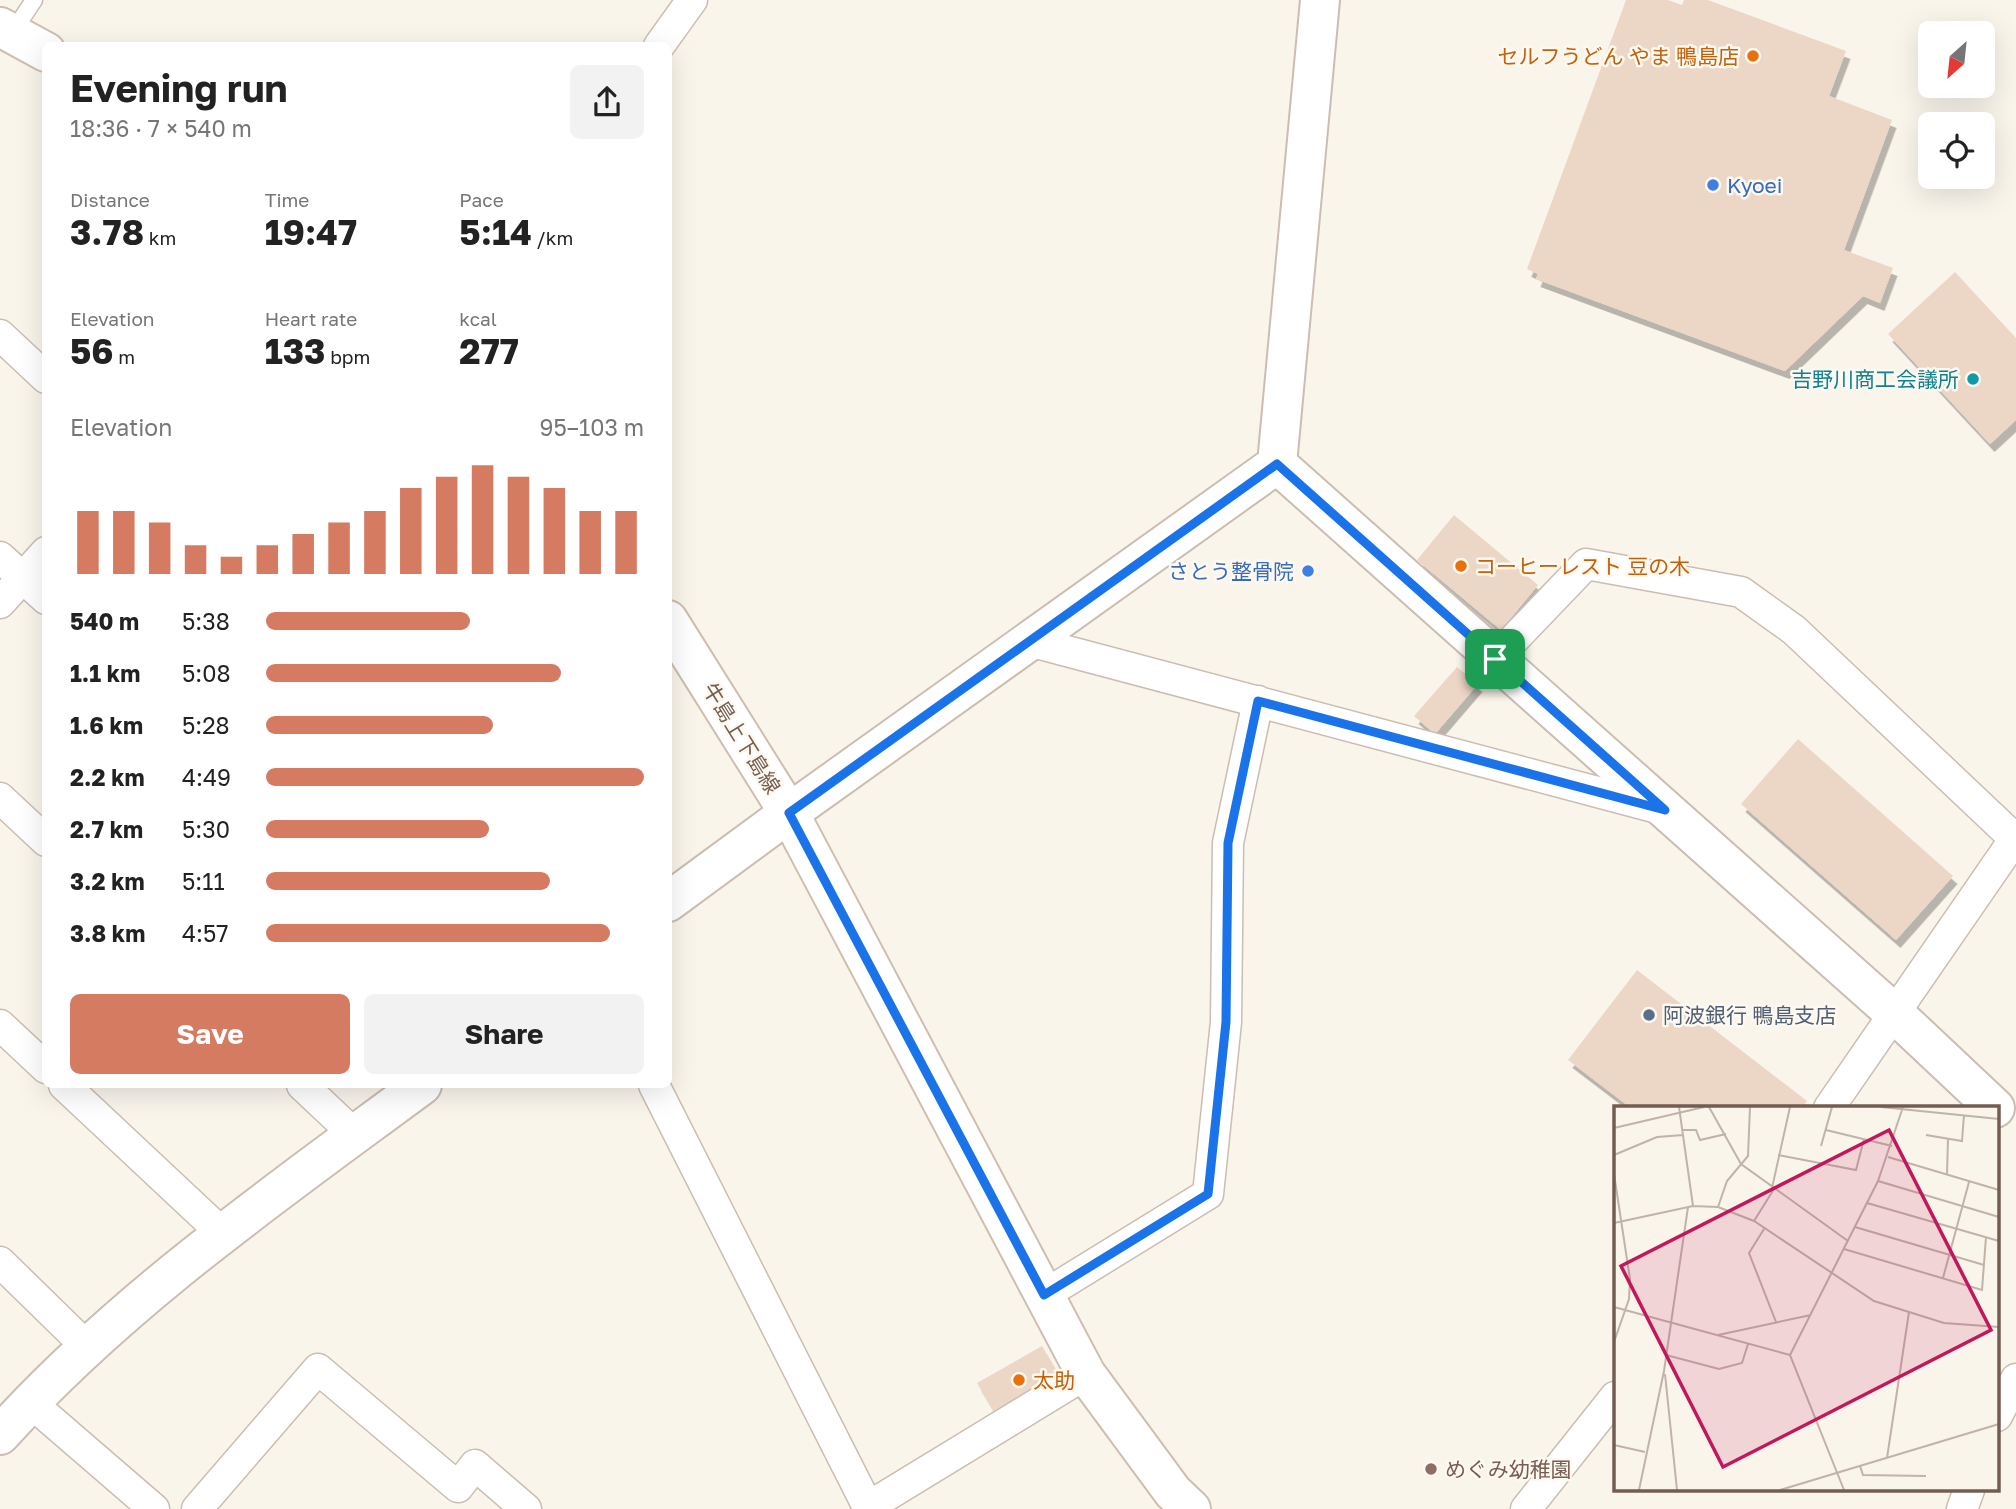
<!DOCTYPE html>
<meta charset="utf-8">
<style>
body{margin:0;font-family:"Golos Text","Noto Sans JP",sans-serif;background:#f2f2f2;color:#222;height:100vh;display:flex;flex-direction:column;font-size:26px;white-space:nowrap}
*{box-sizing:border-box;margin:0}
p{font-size:23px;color:#767676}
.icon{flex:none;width:38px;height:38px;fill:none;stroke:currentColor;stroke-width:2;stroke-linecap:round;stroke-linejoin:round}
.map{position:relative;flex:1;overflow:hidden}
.side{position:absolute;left:42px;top:42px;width:630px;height:1046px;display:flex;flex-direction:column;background:#fff;border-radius:10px;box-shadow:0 7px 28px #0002}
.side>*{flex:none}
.needle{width:46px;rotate:207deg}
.fabs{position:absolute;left:1918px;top:21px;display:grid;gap:14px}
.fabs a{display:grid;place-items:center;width:77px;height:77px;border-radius:10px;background:#fff;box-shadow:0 7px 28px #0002;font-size:35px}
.pin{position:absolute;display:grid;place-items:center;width:60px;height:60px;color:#fff;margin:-30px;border-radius:14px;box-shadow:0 4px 10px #0006}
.round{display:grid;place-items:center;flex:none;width:74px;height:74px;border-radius:10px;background:#f2f2f2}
.summary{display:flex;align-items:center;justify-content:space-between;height:119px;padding:0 28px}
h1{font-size:38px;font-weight:700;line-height:52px}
.metrics{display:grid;grid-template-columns:repeat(3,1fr);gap:10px;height:119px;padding:7px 28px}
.metrics div{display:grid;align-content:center}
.metrics b{font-size:35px;font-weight:700}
.metrics small{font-size:19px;font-weight:400}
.metrics p{font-size:19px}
.chart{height:196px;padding:14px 28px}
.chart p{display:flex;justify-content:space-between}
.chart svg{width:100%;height:126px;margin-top:7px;stroke:#d47b61;stroke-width:6}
.cta{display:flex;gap:14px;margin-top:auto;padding:14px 28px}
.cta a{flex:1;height:80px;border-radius:10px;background:#d47b61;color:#fff;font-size:28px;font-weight:700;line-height:80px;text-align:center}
.cta a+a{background:#f2f2f2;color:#222}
ul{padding:0 28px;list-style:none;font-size:23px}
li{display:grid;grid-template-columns:112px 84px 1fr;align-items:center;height:52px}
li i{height:18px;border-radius:9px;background:#d47b61}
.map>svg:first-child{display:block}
.building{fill:#ecd6c6;filter:url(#shadow)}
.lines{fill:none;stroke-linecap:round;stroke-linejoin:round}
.service-casing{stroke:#cbbdb2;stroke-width:19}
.minor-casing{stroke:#cbbdb2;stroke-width:33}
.tertiary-casing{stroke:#cbbdb2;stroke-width:42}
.secondary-casing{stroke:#cebeb0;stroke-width:42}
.service{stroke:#fff;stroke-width:16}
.minor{stroke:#fff;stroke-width:30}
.tertiary{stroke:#fff;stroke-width:38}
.secondary{stroke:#fff;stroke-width:38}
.route-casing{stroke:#fff;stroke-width:14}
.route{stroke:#1a73e8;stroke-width:9}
.food-dot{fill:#e8710a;stroke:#fdf9f1;stroke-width:2.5}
.shop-dot{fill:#3f7fe0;stroke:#fdf9f1;stroke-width:2.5}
.culture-dot{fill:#0f9aa8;stroke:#fdf9f1;stroke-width:2.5}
.service-dot{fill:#5c6f8a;stroke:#fdf9f1;stroke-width:2.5}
.education-dot{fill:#8d6e63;stroke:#fdf9f1;stroke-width:2.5}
.labels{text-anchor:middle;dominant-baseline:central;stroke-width:5;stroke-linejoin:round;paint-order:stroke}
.food-label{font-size:21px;fill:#c56008;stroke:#fdf9f1;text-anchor:start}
.shop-label{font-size:21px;fill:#366cbe;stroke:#fdf9f1;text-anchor:start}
.culture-label{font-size:21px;fill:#0d838f;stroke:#fdf9f1;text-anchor:end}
.street-label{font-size:21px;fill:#735d51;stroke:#fdf9f1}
.service-label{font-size:21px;fill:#4e5e75;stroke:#fdf9f1;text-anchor:start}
.education-label{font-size:21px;fill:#785e54;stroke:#fdf9f1;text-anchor:start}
.inset-road{fill:none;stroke:#c0b3a8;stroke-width:2}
.view{fill:#c2185b;fill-opacity:0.15;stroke:#c2185b;stroke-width:3.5}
.inset-edge{fill:none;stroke:#735d51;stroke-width:3.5}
</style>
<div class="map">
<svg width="2016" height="1509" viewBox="0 0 2016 1509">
<defs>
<filter id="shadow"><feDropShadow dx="4.5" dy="8" stdDeviation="0" flood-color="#0004"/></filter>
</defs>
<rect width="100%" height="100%" fill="#faf5eb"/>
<path class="building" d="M1626,0H1668L1682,5L1684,0H1708L1846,51L1829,96L1892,120L1844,250L1893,268L1880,303L1863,296L1785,371L1536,279L1538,274L1527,269Z
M1955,272L2016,338V420L1990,444L1888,334Z
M1454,515L1538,585L1501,630L1417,560Z
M1457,667L1478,684L1435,734L1414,716Z
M1798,739L1953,876L1896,940L1741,804Z
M1637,970L1807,1101L1801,1108H1631L1568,1060Z
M1042,1346L1061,1378L996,1415L977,1383Z"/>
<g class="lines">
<g class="service-casing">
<path id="service" d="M12,33L34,0"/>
</g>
<g class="minor-casing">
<path id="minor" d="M659,46L692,0
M0,335L46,378
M0,557L46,599
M0,603L46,552
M1029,641L1665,810
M1495,659L1586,564L1741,592L1794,630L2015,839
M0,798L46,841
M0,1025L46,1068
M64,1085L223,1234
M302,1085L355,1135
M654,1085L869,1509
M1829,1108L2016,837
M0,1262L87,1347
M1044,1295L1208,1194L1226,1022L1228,843L1258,701
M30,1402L154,1509
M1997,1416L2016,1379
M868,1507L1086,1374
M197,1509L318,1369L458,1487L475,1465L526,1509
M1526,1509L1615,1397
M1962,1509L1969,1490"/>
</g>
<g class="tertiary-casing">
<path id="tertiary" d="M1277,464L1894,1013L1995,1108
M668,902L789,813L1277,464L1320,0
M0,1435C122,1300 276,1193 422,1085"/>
</g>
<g class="secondary-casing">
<path id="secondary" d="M0,27L46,52
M668,620L789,813L1086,1374L1173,1492L1191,1509"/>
</g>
<use href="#service" class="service"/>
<use href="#minor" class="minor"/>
<use href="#tertiary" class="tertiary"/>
<use href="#secondary" class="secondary"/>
</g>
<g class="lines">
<g class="route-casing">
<path id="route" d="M1277,464L1665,810L1258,701L1228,843L1226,1022L1208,1194L1044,1295L789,813Z"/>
</g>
<use href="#route" class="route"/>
</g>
<g class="food-dot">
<circle cx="1753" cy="56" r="7"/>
<circle cx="1461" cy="566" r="7"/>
<circle cx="1019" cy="1380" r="7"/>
</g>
<g class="shop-dot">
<circle cx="1713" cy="185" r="7"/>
<circle cx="1308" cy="571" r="7"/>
</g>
<circle class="culture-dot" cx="1973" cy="379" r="7"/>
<circle class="service-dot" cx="1649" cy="1015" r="7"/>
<circle class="education-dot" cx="1431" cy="1469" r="7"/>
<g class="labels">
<g class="food-label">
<text x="1739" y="56" text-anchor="end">セルフうどん やま 鴨島店</text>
<text x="1475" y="566">コーヒーレスト 豆の木</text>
<text x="1033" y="1380">太助</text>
</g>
<g class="shop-label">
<text x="1727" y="185">Kyoei</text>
<text x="1294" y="571" text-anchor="end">さとう整骨院</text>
</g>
<g class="culture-label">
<text x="1959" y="379">吉野川商工会議所</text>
</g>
<g class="street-label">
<text transform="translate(742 738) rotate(58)">牛島上下島線</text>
</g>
<g class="service-label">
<text x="1663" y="1015">阿波銀行 鴨島支店</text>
</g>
<g class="education-label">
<text x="1445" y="1469">めぐみ幼稚園</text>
</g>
</g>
<g transform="translate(1614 1106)">
<rect width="385" height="385" fill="#faf5eb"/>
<path class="inset-road" d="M65,1L79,100M95,1L127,58L234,135M267,1L385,13M0,22L90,1M69,24H82L86,34L112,28M212,24L278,40M312,29L348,35L350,9M207,40L218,1M0,49L43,31L69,29M164,49L242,64L250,33M274,51L385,84M0,68L16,173L15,193L0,236M333,69L334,32M264,75L385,111M158,82L176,1M253,97L385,135M104,101L113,75L134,50L136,1M140,115L160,83M0,117L79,100L104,101L140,115L260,195L330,217L385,221M241,121L370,159M150,123L135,147L162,216M230,143L368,184L372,131M329,172L355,76M0,201L176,249M104,229L197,209M52,249L105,263L128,257L134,238M51,268L63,384M0,339L31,346M273,352L295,206M246,360L249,369L312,370M25,384L50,265L74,101M166,384L385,318M230,384L176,249L264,75L289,1"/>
<path class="view" d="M275,24L377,224L109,361L7,160Z"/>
<rect width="385" height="385" class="inset-edge"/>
</g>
</svg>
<div class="fabs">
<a><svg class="needle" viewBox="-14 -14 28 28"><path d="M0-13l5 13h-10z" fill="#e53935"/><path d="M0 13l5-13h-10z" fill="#767676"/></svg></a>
<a><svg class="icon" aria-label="locate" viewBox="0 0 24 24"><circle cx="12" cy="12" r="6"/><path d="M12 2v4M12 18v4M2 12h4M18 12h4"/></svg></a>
</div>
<div class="pin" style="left:1495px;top:659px;background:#1e9e55"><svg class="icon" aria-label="arrive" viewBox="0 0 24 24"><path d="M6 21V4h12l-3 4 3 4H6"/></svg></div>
<section class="side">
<div class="summary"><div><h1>Evening run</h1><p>18:36 · 7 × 540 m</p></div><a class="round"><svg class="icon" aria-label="share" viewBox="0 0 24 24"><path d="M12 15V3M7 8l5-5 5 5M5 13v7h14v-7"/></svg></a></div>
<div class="metrics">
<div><p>Distance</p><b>3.78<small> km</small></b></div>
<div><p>Time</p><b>19:47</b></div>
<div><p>Pace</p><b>5:14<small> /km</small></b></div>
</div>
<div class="metrics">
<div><p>Elevation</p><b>56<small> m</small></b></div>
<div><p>Heart rate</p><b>133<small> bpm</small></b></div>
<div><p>kcal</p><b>277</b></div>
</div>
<div class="chart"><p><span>Elevation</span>95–103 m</p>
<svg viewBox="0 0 160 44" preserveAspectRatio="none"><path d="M5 44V22M15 44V22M25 44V26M35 44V34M45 44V38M55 44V34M65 44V30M75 44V26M85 44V22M95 44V14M105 44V10M115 44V6M125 44V10M135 44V14M145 44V22M155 44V22"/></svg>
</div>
<ul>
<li><b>540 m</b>5:38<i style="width:54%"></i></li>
<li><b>1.1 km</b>5:08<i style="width:78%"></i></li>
<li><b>1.6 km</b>5:28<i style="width:60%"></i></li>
<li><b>2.2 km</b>4:49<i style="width:100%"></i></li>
<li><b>2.7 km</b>5:30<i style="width:59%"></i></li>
<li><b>3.2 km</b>5:11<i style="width:75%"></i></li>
<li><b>3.8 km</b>4:57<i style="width:91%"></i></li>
</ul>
<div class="cta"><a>Save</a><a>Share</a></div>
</section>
</div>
